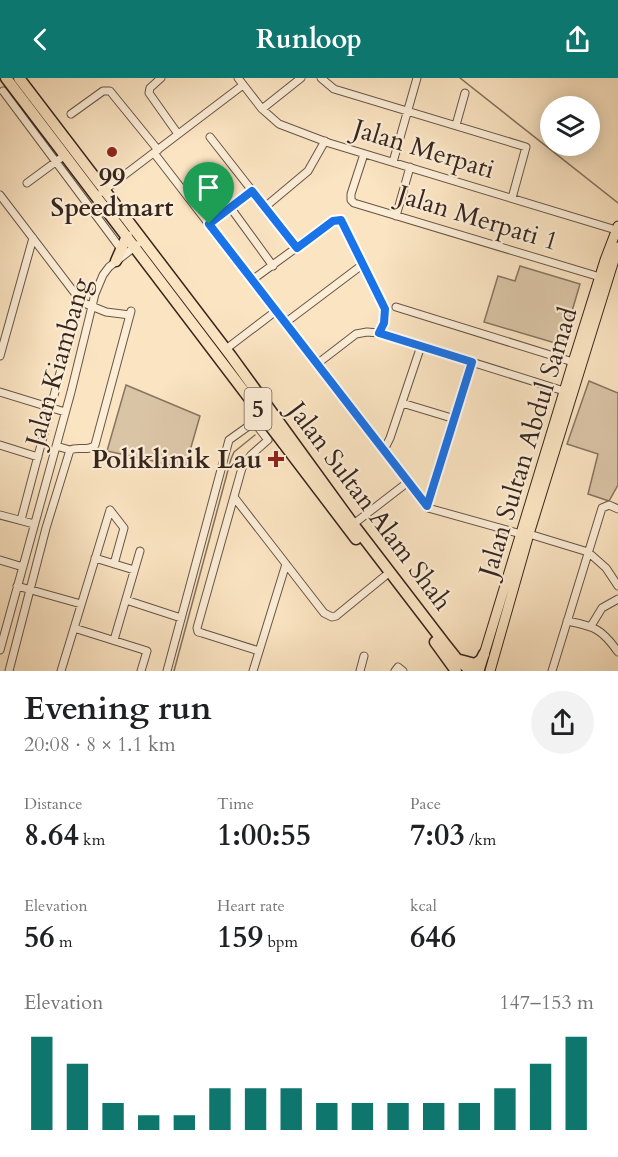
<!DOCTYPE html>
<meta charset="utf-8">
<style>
body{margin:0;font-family:Cardo,serif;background:#f2f2f2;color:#202124;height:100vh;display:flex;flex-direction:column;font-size:22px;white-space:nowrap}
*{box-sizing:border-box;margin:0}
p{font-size:20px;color:#757577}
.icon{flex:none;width:33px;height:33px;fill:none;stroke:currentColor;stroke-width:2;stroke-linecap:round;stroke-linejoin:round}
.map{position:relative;height:593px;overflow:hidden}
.side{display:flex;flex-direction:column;background:#fff;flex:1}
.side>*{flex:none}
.controls{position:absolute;left:540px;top:18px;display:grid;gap:12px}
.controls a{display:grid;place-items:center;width:60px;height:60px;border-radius:50%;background:#fff;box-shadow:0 3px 15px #0003;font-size:30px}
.pin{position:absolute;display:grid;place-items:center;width:51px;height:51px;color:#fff;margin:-62px -26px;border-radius:50% 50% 50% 0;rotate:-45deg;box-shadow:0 0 6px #0007}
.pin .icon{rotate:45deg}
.round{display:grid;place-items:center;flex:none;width:63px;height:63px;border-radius:32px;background:#f2f2f2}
.overview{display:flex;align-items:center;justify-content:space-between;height:102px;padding:0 24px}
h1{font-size:33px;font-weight:600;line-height:45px}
.metrics{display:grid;grid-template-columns:repeat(3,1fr);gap:9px;height:102px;padding:6px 24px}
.metrics div{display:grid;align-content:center}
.metrics b{font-size:30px;font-weight:600}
.metrics small{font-size:16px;font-weight:400}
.metrics p{font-size:16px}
.chart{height:168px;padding:12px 24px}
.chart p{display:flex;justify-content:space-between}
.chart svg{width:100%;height:108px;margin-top:6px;stroke:#0f766e;stroke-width:6}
header{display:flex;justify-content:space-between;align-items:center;height:78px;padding:0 24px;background:#0f766e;color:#fff;font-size:27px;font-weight:600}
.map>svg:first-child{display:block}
.green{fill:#dac4a6;stroke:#887462;stroke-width:1.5}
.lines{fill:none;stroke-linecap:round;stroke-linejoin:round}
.stream{stroke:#84715f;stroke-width:1.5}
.minor-casing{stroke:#675547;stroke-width:9}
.major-casing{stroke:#36251e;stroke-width:11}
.highway-casing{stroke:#36251e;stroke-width:13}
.minor{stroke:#fcedd7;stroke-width:7}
.major{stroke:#fbe4c2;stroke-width:9}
.highway{stroke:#fbe4c2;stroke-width:10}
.route-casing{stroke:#fff;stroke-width:12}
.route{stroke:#1a73e8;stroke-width:8}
.poi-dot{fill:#8f2418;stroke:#fcedd7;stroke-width:2}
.labels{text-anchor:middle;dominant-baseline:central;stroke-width:4.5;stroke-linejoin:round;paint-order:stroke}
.shield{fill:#fcedd7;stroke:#716156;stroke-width:1.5}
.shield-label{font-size:24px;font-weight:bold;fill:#36251e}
.street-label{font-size:26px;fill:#36251e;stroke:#fcedd7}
.poi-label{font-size:26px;font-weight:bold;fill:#36251e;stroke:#fcedd7}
</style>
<header><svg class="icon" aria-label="back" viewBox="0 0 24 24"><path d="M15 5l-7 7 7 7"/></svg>Runloop<svg class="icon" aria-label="share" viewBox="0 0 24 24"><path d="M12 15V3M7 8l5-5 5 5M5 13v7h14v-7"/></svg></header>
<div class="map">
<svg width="618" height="593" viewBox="0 0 618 593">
<rect width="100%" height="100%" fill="#fbe4c2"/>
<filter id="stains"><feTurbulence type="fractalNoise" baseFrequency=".00333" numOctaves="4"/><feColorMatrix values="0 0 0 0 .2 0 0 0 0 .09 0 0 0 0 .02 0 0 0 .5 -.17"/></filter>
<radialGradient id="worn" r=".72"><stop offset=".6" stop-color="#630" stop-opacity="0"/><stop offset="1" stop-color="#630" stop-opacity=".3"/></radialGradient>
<path class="green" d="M520,188L580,206L562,267L484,244L498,198L515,203Z
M589,303L618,315V407L609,423L588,416L598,376L567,366Z
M126,307L200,338L185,390L107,373Z"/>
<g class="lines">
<path class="stream" d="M460,0L618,125
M174,593L231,381L234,374L255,357"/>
<g class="minor-casing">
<path id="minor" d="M161,0L150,10L149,15L178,56
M238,0L262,31L279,46L329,65L616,152
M321,0L334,11L526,69L512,120
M3,13L121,171
M262,31L301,0
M71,36L103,13H110L158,72
M456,47L465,15
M210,59L297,170
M154,75L428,430L521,456
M364,76L351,116V122L354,125L600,199
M393,84L417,0
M27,105L65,77
M102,114L243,7
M0,117L77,218L79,223
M230,129L273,188
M265,129L308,93L325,63
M396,138L410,89
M209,146L252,113
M252,202L333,143L341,142L385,231V241L379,255
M79,223L106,234L130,237
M396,229L573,284
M285,245L362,187
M230,268L276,233
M0,278L33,160
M317,286L356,256L367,254L379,255L564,313
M0,314L65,334
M402,325L455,341
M254,344L268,362L251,377L242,390L197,550L198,554L202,555L259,573
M0,367L38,379
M56,368L70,372C79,368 88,374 95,367L131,233
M384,372L390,360L421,268
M234,419L324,535L332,539L336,538L385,498
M427,428L472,284
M110,432L124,450L114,486
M0,437L34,446
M21,442L79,223
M351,448L408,404
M529,456L588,474L606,490L618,508
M95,480L134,492
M0,482L23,489
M17,508L81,526
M126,522L181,540
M567,543C594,548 602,551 618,574
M591,548L602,530L618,521
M74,550L147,573L141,593
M114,562L140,473
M0,572L71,314L95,216L103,197L109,189L137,167
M9,593L46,450L70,372
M61,593L110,432
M167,593L229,362L257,342
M253,593L286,486
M360,593L364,578
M395,593L398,589L403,593
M552,593L602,430L609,427L618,431"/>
</g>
<g class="major-casing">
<path id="major" d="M479,593L573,284L605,182L618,148
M490,593L529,456L618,169"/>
</g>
<g class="highway-casing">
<path id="highway" d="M6,0L356,461
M19,0L231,278L353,446L445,566L457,581L471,593
M116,183L127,158
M435,564L456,593
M460,582L475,586L481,582L484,576"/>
</g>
<use href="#minor" class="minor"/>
<use href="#major" class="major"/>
<use href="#highway" class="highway"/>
</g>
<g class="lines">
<g class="route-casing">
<path id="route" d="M252,113L297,170L333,143L341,142L385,231L384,245L379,255L472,284L427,428L209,146Z"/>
</g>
<use href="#route" class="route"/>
</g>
<g class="poi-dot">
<circle cx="112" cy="74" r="6"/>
<path d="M273 372h6v6h6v6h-6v6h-6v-6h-6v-6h6z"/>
</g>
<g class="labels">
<rect class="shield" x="244.5" y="310" width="27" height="42" rx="4.5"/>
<g class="shield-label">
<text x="258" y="331">5</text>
</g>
<g class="street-label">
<text transform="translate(424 71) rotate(17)">Jalan Merpati</text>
<text transform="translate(478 140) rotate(17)">Jalan Merpati 1</text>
<text transform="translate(58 284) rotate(-74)">Jalan Kiambang</text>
<text transform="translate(528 364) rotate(-73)">Jalan Sultan Abdul Samad</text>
<text transform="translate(370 428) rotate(53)">Jalan Sultan Alam Shah</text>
</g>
<g class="poi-label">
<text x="112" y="99">99<tspan x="112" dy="30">Speedmart</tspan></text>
<text x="262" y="381" text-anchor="end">Poliklinik Lau</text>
</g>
</g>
<rect width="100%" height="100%" filter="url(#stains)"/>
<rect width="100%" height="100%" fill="url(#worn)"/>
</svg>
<div class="controls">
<a><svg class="icon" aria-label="layers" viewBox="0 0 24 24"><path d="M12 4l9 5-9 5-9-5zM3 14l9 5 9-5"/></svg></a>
</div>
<div class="pin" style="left:209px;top:146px;background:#1e9e55"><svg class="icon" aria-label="arrive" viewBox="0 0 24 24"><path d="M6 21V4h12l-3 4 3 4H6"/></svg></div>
</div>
<section class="side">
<div class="overview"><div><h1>Evening run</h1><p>20:08 · 8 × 1.1 km</p></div><a class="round"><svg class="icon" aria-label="share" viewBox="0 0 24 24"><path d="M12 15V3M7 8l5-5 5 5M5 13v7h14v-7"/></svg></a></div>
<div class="metrics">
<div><p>Distance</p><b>8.64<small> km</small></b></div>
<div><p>Time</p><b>1:00:55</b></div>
<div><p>Pace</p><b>7:03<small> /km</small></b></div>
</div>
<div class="metrics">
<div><p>Elevation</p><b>56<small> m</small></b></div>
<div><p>Heart rate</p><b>159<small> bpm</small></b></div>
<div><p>kcal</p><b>646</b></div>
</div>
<div class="chart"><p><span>Elevation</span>147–153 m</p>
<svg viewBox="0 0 160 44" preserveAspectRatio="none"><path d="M5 44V6M15 44V17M25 44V33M35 44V38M45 44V38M55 44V27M65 44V27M75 44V27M85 44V33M95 44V33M105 44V33M115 44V33M125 44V33M135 44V27M145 44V17M155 44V6"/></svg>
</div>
</section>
